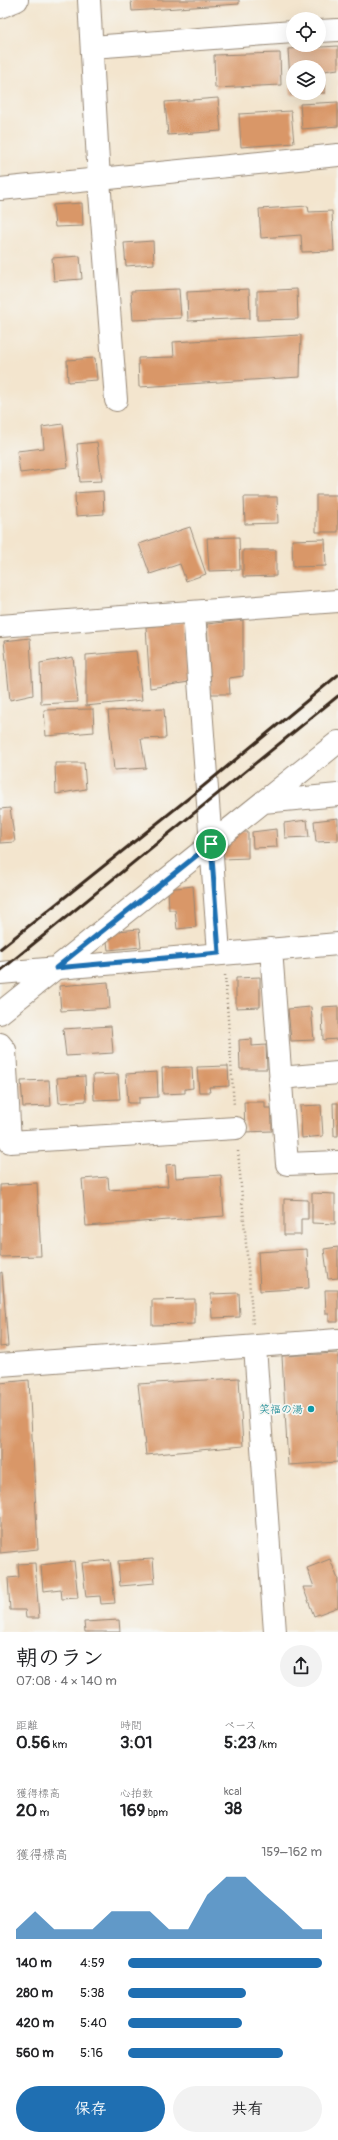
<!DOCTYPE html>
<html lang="ja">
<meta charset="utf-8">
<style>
body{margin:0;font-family:Pangolin,"Klee One",sans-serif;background:#f2f2f2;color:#202124;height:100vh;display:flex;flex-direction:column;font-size:15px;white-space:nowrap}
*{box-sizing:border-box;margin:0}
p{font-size:13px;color:#757577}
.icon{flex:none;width:22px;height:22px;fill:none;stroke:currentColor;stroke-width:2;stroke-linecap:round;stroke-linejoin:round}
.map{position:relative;height:1632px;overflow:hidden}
.panel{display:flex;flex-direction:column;background:#fff;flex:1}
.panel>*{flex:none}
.controls{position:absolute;left:286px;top:12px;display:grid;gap:8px}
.controls a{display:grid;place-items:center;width:40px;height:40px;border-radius:50%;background:#fff;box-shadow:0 4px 16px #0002;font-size:20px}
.pin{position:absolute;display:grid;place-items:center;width:34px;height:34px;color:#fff;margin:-17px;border:2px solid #fff;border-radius:50%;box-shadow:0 1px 4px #0007}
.round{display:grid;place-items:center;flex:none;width:42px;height:42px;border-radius:21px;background:#f2f2f2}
.summary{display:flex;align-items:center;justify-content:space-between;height:68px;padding:0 16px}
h1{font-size:22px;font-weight:800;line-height:30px}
.metrics{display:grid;grid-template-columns:repeat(3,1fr);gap:6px;height:68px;padding:4px 16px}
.metrics div{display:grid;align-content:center}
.metrics b{font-size:17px;font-weight:800}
.metrics small{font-size:11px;font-weight:400}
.metrics p{font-size:11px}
.chart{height:112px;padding:8px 16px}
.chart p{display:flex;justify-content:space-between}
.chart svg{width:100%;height:72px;margin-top:4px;fill:#1f6fb2;opacity:.7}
.button{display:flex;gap:8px;margin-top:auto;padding:8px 16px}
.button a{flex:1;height:46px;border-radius:24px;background:#1f6fb2;color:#fff;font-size:16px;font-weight:800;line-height:46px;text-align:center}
.button a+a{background:#f2f2f2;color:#202124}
ul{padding:0 16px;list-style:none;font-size:13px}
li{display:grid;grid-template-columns:64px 48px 1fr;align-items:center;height:30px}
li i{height:10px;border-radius:5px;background:#1f6fb2}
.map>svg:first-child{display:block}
.building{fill:#d99768}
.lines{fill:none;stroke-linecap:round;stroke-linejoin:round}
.minor-casing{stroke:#978876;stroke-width:24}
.tertiary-casing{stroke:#978876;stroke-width:24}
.path{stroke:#978876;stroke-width:2.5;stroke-dasharray:1 3;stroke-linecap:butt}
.minor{stroke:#fff;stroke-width:22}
.tertiary{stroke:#fff;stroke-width:22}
.rail{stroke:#3b2a1e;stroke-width:3}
.route-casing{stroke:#fff;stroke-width:8}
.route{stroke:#1f6fb2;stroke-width:5}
.culture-dot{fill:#0f9aa8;stroke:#f6f6f2;stroke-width:1.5}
.labels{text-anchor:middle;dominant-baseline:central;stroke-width:3.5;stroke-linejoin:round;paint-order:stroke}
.culture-label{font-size:11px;fill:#0d838f;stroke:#f6f6f2;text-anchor:end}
</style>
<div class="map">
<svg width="338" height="1632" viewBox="0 0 338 1632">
<rect width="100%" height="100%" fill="#f6f6f2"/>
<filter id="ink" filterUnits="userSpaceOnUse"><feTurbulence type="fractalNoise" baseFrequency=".025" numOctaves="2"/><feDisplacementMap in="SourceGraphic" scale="8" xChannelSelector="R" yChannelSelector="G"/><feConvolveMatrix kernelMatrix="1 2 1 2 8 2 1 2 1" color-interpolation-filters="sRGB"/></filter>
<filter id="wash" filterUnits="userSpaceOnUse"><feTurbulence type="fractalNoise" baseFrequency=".012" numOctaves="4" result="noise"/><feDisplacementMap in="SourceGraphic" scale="16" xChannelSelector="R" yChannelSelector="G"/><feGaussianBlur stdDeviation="0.9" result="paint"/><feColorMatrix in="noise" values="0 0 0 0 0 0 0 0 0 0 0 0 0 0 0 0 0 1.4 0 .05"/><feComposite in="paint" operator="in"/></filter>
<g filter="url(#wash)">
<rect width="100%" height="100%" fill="#f3e5ce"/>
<g id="blocks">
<path class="building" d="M131,0H239V4L132,11Z
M338,46V69L324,71L325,93H319V67H293V93L304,94L291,95L288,49Z
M280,53L281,85L215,88L214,55Z
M218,98L221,131L168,135L165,102Z
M338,102V126L302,129L300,104Z
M291,111L294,143L241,147L239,114Z
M82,203L83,226L55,227L53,205Z
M308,206L309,212L332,211L334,251L302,252L301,235L261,238L259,209Z
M153,241L154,264L126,266L124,243Z
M80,256L82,279L54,281L52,258Z
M179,289L181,318L133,320L131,291Z
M249,289L250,318L188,321L187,292Z
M297,289L298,319L257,320V291Z
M301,335L300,377L139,387L138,358L174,357L173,342Z
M95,358L97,380L68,382L67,360Z
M63,424L68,467L20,473L17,451L44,448L42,427Z
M97,442L102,481L80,482L77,444Z
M103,491L104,514L76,516L75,493Z
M316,495H338V532H316Z
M244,497H277L278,523L245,524Z
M190,527L206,574L186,581L180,564L150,574L139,544Z
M239,537L240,570L209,571L207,538Z
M325,539L326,566L293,567L292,540Z
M243,550H276V576L243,577Z
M243,620V676L229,678L230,694H211L207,624Z
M183,622L189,682L150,688L146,627Z
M30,638L33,695L10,700L4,641Z
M136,651L142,700L86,706V655Z
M73,657L78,702L41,704L40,663Z
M93,709L94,732L46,736L44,710Z
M164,709L166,738L141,739L146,768L114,770L108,711Z
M55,763H84L86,789L56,794Z
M10,808L15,842L0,843V809Z
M338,818V841L316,842L314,821Z
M307,820L309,837L285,838L284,823Z
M276,829L277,847L253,848L252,832Z
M232,832H248V858L223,859L222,841Z
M193,886L196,927L177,929L175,910H169L168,889Z
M139,929L141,947L108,950L106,932Z
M260,977V1007L236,1008V978Z
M108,982L110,1008L61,1011L59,986Z
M338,1006V1039L323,1040L322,1007Z
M311,1007L314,1040L291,1041L288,1009Z
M111,1026L113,1053L66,1056L63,1029Z
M252,1039V1046L266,1045L267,1069H240L239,1040Z
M228,1066L229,1086L209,1087L210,1092H199L197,1067Z
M192,1067L193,1088L185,1089V1093L163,1094L162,1068Z
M157,1072L158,1097L139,1098V1103H128L126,1074Z
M118,1074L120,1099L94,1100L93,1075Z
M85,1076L86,1101L59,1103L57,1078Z
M49,1080L51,1106L23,1107L21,1081Z
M244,1102H265V1108H272V1131L245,1132Z
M333,1103H338V1136H334Z
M321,1105L323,1136L302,1138L300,1106Z
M175,1164L176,1178L221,1175L224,1216L86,1226L82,1179L108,1177L109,1190L168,1186L166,1165Z
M37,1183L41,1256L0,1257V1185Z
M312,1193L335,1194V1224L312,1223Z
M284,1199L308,1200V1219H301V1235H284Z
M338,1247V1278L328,1279L324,1249Z
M307,1249L309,1288L260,1291L258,1252Z
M2,1272L8,1346L0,1347V1273Z
M325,1290H338V1322H329V1314H326Z
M239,1293L240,1317L212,1318L211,1294Z
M195,1299V1324L152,1325V1300Z
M338,1353V1462L288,1465L282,1356Z
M239,1378L243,1446L146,1455L138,1384Z
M29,1380L38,1549L0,1553V1383Z
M153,1559L155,1583L120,1586L118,1561Z
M330,1559L338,1579V1607L314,1616L303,1587H314L307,1568Z
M110,1560L115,1603L101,1604L100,1596L86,1597L82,1563Z
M74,1561L78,1598L62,1599L61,1589L43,1591L41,1565Z
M35,1563L39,1618H26L25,1610H10L8,1578L19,1577L18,1564Z
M119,1620L120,1632H85L84,1622Z"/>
</g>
</g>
<g filter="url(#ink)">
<use href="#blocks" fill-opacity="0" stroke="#978876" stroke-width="1"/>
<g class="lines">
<g class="minor-casing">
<path id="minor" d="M0,7L17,0
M319,31L338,30
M92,47L293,32
M99,180L116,400
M194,612L219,953
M0,626L338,601
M263,802L338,795
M271,949L287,1164L338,1162
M0,973L338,944
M0,1013L338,742
M0,1044L5,1050L10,1142L236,1128
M280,1078L338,1073
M255,1347L275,1632
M0,1365L338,1340"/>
</g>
<g class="tertiary-casing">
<path id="tertiary" d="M89,0L99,180
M0,189L338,155"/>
</g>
<path class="path" d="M225,975L234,1106
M238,1151L253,1325"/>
<use href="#minor" class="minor"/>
<use href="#tertiary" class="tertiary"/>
<path class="rail" d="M0,949L195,793L338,675
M0,971L338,696"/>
</g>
</g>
<g class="lines" filter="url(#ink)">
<g class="route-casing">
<path id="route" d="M211,844L219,953L56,968Z"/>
</g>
<use href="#route" class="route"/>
</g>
<circle class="culture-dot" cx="311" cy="1409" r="4"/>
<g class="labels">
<g class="culture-label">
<text x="303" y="1409">笑福の湯</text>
</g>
</g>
</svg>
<div class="controls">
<a><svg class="icon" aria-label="locate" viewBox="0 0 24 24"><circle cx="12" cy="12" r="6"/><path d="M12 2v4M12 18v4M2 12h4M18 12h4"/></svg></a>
<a><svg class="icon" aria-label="layers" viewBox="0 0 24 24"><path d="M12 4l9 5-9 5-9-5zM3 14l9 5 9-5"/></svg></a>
</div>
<div class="pin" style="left:211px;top:844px;background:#1e9e55"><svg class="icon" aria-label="arrive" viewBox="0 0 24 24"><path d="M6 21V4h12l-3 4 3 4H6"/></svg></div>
</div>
<section class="panel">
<div class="summary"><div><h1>朝のラン</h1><p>07:08 · 4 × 140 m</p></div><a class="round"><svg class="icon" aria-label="share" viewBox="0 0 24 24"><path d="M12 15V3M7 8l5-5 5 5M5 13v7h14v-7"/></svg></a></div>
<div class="metrics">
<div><p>距離</p><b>0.56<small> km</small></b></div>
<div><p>時間</p><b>3:01</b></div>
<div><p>ペース</p><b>5:23<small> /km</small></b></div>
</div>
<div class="metrics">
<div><p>獲得標高</p><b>20<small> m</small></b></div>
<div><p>心拍数</p><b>169<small> bpm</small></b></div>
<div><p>kcal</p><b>38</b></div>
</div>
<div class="chart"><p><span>獲得標高</span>159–162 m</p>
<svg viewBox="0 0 160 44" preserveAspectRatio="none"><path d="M0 44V38L10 27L20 38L30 38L40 38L50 27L60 27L70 27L80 38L90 38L100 17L110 6L120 6L130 17L140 27L150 38L160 38V44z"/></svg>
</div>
<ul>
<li><b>140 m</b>4:59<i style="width:100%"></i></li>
<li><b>280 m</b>5:38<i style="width:61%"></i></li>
<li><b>420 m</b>5:40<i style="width:59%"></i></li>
<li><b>560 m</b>5:16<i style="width:80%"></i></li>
</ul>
<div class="button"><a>保存</a><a>共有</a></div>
</section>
